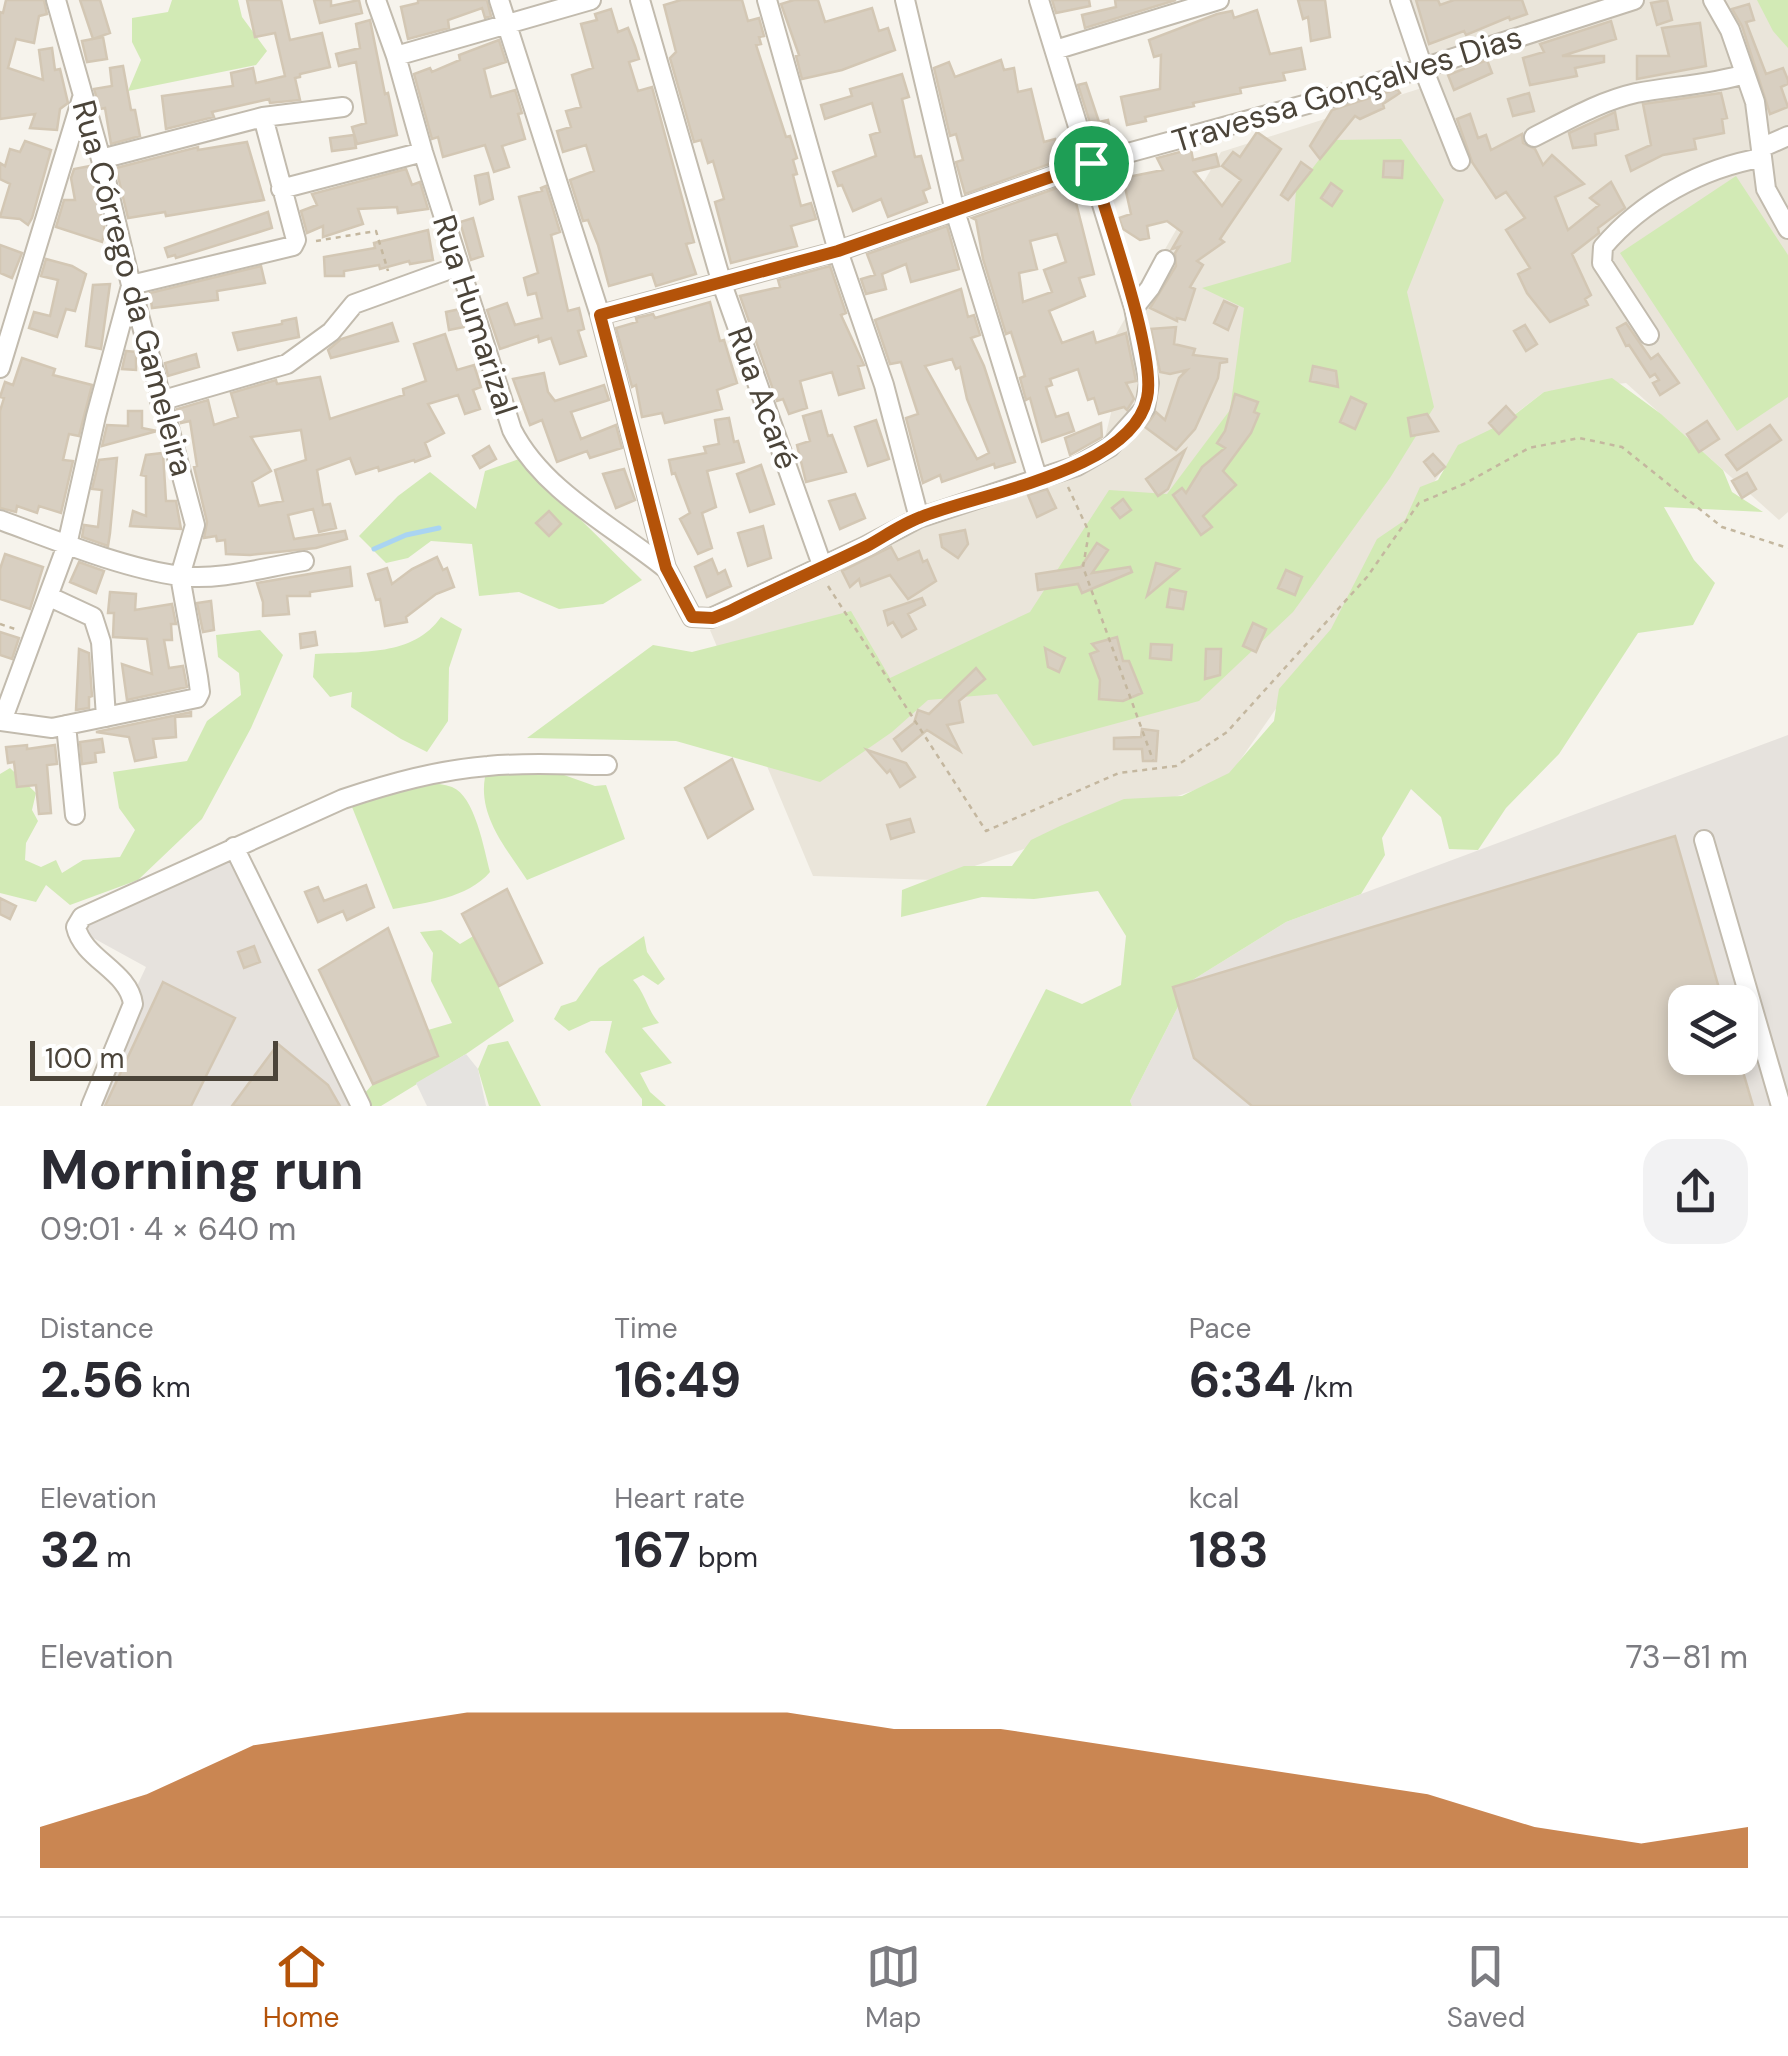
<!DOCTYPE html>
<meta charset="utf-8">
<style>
body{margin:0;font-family:"DM Sans",sans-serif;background:#f2f2f3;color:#2b2b33;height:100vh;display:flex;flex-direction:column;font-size:38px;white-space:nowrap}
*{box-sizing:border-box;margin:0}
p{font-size:32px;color:#7c7c81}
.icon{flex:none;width:55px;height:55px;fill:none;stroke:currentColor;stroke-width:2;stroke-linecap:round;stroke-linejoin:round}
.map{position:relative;height:1106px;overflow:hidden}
.drawer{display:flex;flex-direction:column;background:#fff;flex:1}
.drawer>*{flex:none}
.buttons{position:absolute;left:1668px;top:985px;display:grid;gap:20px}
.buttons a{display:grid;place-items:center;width:90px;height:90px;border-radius:20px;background:#fff;box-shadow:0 5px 15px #0003;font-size:50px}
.scale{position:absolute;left:30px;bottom:25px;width:248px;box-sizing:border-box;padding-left:10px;border:5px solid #4b4439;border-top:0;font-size:28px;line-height:35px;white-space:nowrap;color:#4b4439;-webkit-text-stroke:8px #fff;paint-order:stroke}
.pin{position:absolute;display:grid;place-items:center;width:85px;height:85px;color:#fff;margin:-42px;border:5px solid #fff;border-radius:50%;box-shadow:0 2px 10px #0007}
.round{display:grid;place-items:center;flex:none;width:105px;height:105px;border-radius:30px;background:#f2f2f3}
.summary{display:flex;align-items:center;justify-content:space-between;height:170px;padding:0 40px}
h1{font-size:55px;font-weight:700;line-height:75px}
.figures{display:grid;grid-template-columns:repeat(3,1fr);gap:15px;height:170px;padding:10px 40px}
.figures div{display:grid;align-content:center}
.figures b{font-size:50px;font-weight:700}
.figures small{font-size:28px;font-weight:400}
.figures p{font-size:28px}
.chart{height:280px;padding:20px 40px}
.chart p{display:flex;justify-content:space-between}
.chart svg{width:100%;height:180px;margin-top:10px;fill:#b45309;opacity:.7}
.dock{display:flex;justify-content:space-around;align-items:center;height:140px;border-top:2px solid #e1e1e2;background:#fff;font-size:28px;color:#7c7c81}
.dock a{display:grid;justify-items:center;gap:5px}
.dock .current{color:#b45309}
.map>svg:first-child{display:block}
.residential{fill:#eae5da}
.industrial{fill:#e6e2dd;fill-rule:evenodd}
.green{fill:#d2eab5}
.parking{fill:#e5e3e0}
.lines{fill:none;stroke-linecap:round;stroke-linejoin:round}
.stream{stroke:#a9d4f2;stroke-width:5}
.building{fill:#d8cfc1;stroke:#d3c7b4;stroke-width:2.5;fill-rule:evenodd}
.minor-casing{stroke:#c2bbae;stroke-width:22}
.path{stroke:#c4b79f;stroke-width:2.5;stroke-dasharray:5 5;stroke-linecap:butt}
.minor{stroke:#fff;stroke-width:18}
.route-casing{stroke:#fff;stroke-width:20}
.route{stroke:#b45309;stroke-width:12}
.labels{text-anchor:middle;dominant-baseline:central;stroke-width:8;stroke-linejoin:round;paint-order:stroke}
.street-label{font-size:32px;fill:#4b4439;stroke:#fff}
</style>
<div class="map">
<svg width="1788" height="1106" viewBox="0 0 1788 1106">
<rect width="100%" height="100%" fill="#f6f3ec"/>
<path class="residential" d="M1407,0H1788V512L1779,520L1626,383L1544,392L1444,468L1227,779L934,880L813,876L710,630L792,583L1101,454L1111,413L1104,355L1221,152L1428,86Z"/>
<path class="industrial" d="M1788,735V1106H1132L1130,1101L1191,981L1286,922ZM1685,1002H1740V1058H1685Z
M231,858L363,1106H81L146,967L75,928Z"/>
<path class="green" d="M172,0H238L242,17L267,51L256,65L128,91L141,60L132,42V18L168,12Z
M1757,0H1788V48L1773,31Z
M1401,139L1444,200L1407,292L1434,407L1390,478L1293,612L1199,701L1033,746L997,694L928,700L892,732L820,782L676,741L527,738L653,645L692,652L851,611L890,678L1030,612L1109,490L1167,494L1230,410L1244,308L1202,288L1291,262L1296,190L1334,140Z
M1736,176L1788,255V397L1737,431L1620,253Z
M1612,378L1661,414L1723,470L1732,492L1763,512L1664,507L1694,560L1715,583L1693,625L1638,633L1559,754L1506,808L1478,850L1449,849L1441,817L1411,789L1382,838L1385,855L1361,894L1286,922L1191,981L1130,1101L1132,1106H986L1046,989L1082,1004L1121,985L1126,936L1098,891L1034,899L982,897L901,917L902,890L964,866H1012L1031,840L1060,826L1124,799L1182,796L1229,773L1274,721L1279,689L1331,629L1377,539L1405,520L1420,487L1438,480L1458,445L1504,423L1544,392Z
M519,459L642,580L603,604L559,609L519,592L479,596L472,544L431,541L408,558L386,563L359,536L398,496L430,472L476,509L485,471Z
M441,617L462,629L449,668L448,721L427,752L401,739L351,707L352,692L330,697L313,677L315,654C361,651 413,657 441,617Z
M260,630L283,655L251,728L202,819L138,880L70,905L46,885L36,902L0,893V774L10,768L36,793L32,810L38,821L26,843L25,860L41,867L56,860L62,873L83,860L120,857L135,830L119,808L113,772L187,761L207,721L241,695L239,673L218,657L216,635Z
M503,771L564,775L595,786L606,785L625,839L527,880C506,848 478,816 485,777Z
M396,782C413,784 437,781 452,787C475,796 484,849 490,872C468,898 425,903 393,909L350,802Z
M441,930L460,944L475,935L514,1021L466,1054L381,1106H365L362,1096L373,1084L438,1056L428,1030L452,1023L431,981L433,953L420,932Z
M644,936L647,952L665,979L658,985L643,975L633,980C645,992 647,1010 659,1023L642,1028L672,1063L640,1073L650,1092L666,1106H642V1099L605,1052L612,1021H591L569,1031L554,1019L561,1006L576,1001L599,968Z
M508,1041L541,1106H489L478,1069L488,1045Z"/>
<path class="parking" d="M466,1054L478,1069L486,1106H427L416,1083Z"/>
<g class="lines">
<path class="stream" d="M374,549L406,535L439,528"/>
</g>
<path class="building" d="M6,0H44L47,14L39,16L34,43L16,39L8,68L43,80L39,50L52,48L55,70L60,69L68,103L60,109L57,130L30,128L35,114L0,119V12L3,13Z
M80,0H100L110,33L93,39Z
M247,0H281L290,40L322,33L330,67L300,74V77L295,78L300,100L270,103L269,99L212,112L214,117L166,129L162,96L233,86L231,73L253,68L256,83L285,76L275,33L255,37Z
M314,0H331V6L359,0L362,13L320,23Z
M418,0H487L491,16L485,18L482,8L448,20L449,28L408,39L401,7L418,3Z
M681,0H742L748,21L759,18L764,36L759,37L761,44L756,45L786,137L790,136L797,158L793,160L797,174L793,175L801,206L811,203L816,219L791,226L797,246L731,263L715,202L724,199L713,161L708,163L701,140L694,142L670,58L676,52L664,5Z
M794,0H818L825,22L872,8L879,31L888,28L895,50L842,70L802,79L796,56L799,55L781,4Z
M1052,0H1089L1090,6L1056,13Z
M1115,0H1176L1085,28L1082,15L1116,7Z
M1298,0H1325L1330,37L1311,41L1308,17L1303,19Z
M1416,0H1438L1440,5L1454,0H1522L1527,14L1510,20L1509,17L1466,35L1464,31L1429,44Z
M1667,0L1672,20L1657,25L1651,3Z
M1749,4L1754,20L1746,22L1766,74L1783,68L1788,80V84L1781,87L1788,107L1770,114L1742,26L1732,9Z
M611,9L618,32L628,28L635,46L639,59L629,62L638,91L652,87L694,242L686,244L696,274L656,286L652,274L609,286L598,245L588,220L583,221L570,180L594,171L586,145L563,152L557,131L571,127L566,111L581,107L572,75L593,68L581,24L597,20L595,14Z
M1257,10L1270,54L1301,48L1305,69L1283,73L1285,80L1240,88L1241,93L1193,103L1194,106L1145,117L1146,121L1127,125L1121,97L1160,89L1161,55L1154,57L1149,40L1217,14L1232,11L1234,18Z
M370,20L385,94L388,93L397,135L357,144L352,127L366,123L356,62L339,66L336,54L360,48L356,24Z
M1611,21L1616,39L1562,56H1604V62L1575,68L1577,76L1530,85L1523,58L1544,52L1540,44Z
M1700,23L1706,66L1637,79V56H1669L1662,28Z
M103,37L107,59L87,62L82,41Z
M499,40L506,62L484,69L491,97L515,90L522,113L518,114L525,139L502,146L509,167L494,172L485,145L443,157L438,137L432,139L414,74L430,68L432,72L460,60L459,55Z
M1001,60L1004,70L1014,68L1018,92L1031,89L1044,142L1055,139L1061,160L965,194L956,162L963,160L956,134L950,136L934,68L949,62L955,77Z
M1487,60L1492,73L1454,90L1448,75Z
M123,66L131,110H135L140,136L111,144L105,108L100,109L94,89L112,86L110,68Z
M902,74L909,97L902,99L915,157L921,156L930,188L923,191L927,202L888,217L881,199L853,211L842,185L838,186L833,172L876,156L870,135L880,132L872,103L825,119L821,105L852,96L850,89Z
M1086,83L1099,122L1108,120L1112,138L1096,142L1078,85Z
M1397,89L1400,93L1383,104L1384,108L1360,119L1355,116L1320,159L1310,146L1332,110Z
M1529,93L1534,111L1513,116L1508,99Z
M1721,93L1727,118L1722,119L1724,133L1694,139L1696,149L1663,155L1631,171L1626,156L1651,145L1643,104Z
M1615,112L1618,129L1595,134L1596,145L1573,148L1569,133Z
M1470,114L1478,138L1486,135L1491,150L1522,134L1523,143L1535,149L1543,165L1552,155L1584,184L1555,197L1568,230L1599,205L1590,198L1611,182L1625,208L1598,228L1599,233L1572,254L1591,295L1585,299L1588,305L1550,322L1527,293L1518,274L1530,268L1506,230L1525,218L1506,192L1496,198L1472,162L1457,119Z
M1257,132L1281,149L1220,239L1224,242L1197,261L1203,265L1190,287L1195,289L1185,320L1177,318V321L1150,308L1176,266L1175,253L1179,247L1172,249L1182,232L1167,221L1147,226L1149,238L1140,240L1123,229L1119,218L1131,214L1123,178L1163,170L1157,158L1191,149L1193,160L1216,154L1219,166L1194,172L1222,206L1241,180L1222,166L1233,152L1240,157Z
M354,135L356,148L332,151L330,138Z
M25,141L51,150L32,218L28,225L20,219L0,217L10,184L0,179V163L5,166L10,149L20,152Z
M247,142L264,200L166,216L165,212L128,218L116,168L198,147V150Z
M1384,161H1403L1402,178L1383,177Z
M1301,162L1312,170L1288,200L1281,195Z
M90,166L105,231L102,242L56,227L64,200H75L71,178L74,169Z
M406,169L412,185L420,182L428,209L398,213L397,207L358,209L363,224L323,237V226L307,233L301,211L317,205L312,194Z
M488,173L493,199L480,204L475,176Z
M1071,183L1094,274L1079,278L1085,296L1049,311L1062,343L1093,332L1096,343L1126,333L1136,381L1126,383L1134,399L1127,410L1124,407L1099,414L1094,398L1088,400L1078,369L1050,379L1052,385L1046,387L1056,417L1068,413L1074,431L1042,442L1030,398L1026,400L1020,378L1025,376L1011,332L1006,334L983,259L976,220L972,218ZM1057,234L1066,262L1044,270L1052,292L1023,302L1019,273L1037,269L1030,241Z
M1331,183L1342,191L1332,206L1321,198Z
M546,186L560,232L551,235L568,311L579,308L584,329L578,331L586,356L560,364L551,338L539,342L538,336L500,349L487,310L507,303L515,325L542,318L536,293L528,295L524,278L538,273L519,197L542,191L541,188Z
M268,212L272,228L176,258L175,255L168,257L165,248Z
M473,218L483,256L471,260L460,222Z
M947,226L959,269L911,282L906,264L882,274L886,289L866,294L861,279L875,275L867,254Z
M428,230L433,260L410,264L409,261L380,269L379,265L344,271V276H325L324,257L375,248L374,243Z
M0,245L22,253L12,278L0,273Z
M46,259L72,266L86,274L75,311L66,309L57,337L29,328L34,312L50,316L58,280L41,276Z
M261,266L265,283L217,291L218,300L152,308L150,293Z
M830,266L846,313L841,315L864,365L858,366L864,388L839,395L832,372L800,381L807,408L789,414L783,399L777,401L740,296L780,287L778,280Z
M110,284L101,349L86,346L93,285Z
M961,289L968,317L974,315L980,335L971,338L984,366L1015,462L995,468L994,464L942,482L940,475L923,483L906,418L918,414L901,362L890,364L875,320ZM952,359L956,369L960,367L967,399L989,453L977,459L925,366Z
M1224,301L1237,307L1228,330L1214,323Z
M710,302L720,341L724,340L737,383L717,390L722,409L665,423L662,413L642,417L636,385L632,387L616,328L637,322L636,318L653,314L655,318Z
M460,309L464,327L449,330L446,312Z
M296,318L299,337L238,350L233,333L282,324V321Z
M392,323L398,341L331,358L328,350L341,339Z
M1626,323L1651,359L1658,354L1679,383L1660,395L1653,383L1659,380L1655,374L1650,377L1629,345L1626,346L1617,328Z
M1525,325L1537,344L1526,351L1514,331Z
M1176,327L1174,344L1195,349L1193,355L1227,359V362L1220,363L1218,378L1195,429L1176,450L1145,427L1156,412L1165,420L1179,378L1187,370L1170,374L1160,372L1151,329Z
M445,334L457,370L474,365L481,387L473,390L480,409L465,414L458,395L428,404L444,433L425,443L430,456L415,462L414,460L379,471L378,467L356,474L350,458L317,470L323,505L330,504L336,528L319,532L313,509L288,515L294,539L345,531L347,539L316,548L250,555L226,554L225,540L217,541L216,536L204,538L207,522L194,467L197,466L190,421L181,423L177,409L208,400L214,425L238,417L231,393L276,380L277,384L320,377L330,419L404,395L403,389L426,381L414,344ZM301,430L306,460L275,470L283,501L259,506L252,482L271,471L251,437Z
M126,351L136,352V370L122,369Z
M196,354L199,367L168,376L165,363Z
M22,358L55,369L53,375L92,385L79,436L69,434L63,460L73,461L61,513L39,506L37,513L17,506L16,512L0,508V411L4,398L0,397L5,382L13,385Z
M1313,366L1336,371L1338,387L1310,381Z
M544,373L548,392L555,401L604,385L609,400L571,412L581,439L616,425L622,448L590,458L587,451L557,462L542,420L530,425L513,379Z
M1235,394L1258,402L1254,412L1259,414L1251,433L1223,471L1236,485L1203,516L1212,527L1201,535L1173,495L1182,488L1186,493L1202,467L1225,448L1217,443L1225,431Z
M1351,397L1366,404L1355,429L1340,422Z
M1506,406L1516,417L1499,434L1489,423Z
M128,411H142V428L157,431L102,446L107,425L128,426Z
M821,411L828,436L832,435L846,472L806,482L797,445L810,441L803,416Z
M1427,414L1438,431L1411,436L1408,418Z
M729,418L734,442L738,441L744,462L707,471L716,507L702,513L712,548L698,554L680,519L690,513L675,473L672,474L669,460L706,453L704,447L719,444L715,420Z
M876,420L889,459L868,466L855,427Z
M1707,421L1719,439L1699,452L1687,434Z
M1101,423L1102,437L1070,455L1065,438Z
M1770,425L1781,440L1737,470L1726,455Z
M489,446L496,459L480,468L473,456Z
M1185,450L1168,489L1158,496L1146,479Z
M163,453L166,501H176L181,529L130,526L133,511L146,516V476L141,475L146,455Z
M1433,454L1445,467L1435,476L1424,462Z
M117,458L110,533L108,546L82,537L84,525L98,527L102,490L92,489L99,460Z
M761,465L774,504L750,512L737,474Z
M624,469L635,500L616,508L603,474Z
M1747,473L1756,489L1742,498L1732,481Z
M1047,489L1056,508L1037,517L1028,495Z
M855,494L865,518L840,529L829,501Z
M1123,499L1131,510L1120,518L1112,508Z
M549,511L561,524L549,536L536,523Z
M763,526L771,558L748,566L738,533Z
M965,530L968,544L958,558L942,547L940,535Z
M1097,543L1108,550L1092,573L1130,567L1132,572L1082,593L1078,584L1038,590L1036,574L1081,567Z
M891,547L898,560L919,551L923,562L927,560L936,581L908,599L890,575L861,586L859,579L850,587L842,571Z
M5,554L43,567L30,609L0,599V569Z
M437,557L443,570L447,568L454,587L436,594L406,617L407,622L385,626L380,599L376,600L368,574L387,568L392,584L412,569Z
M712,559L718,574L725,570L731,586L707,597L695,567Z
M79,562L104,571L96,593L70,582Z
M1156,563L1179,569L1147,596L1154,571Z
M350,567L352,586L310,592V596H287L289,614L263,616V602L257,583Z
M1286,570L1302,577L1295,595L1278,588Z
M1170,589L1186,592L1183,609L1167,607Z
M110,592L136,594L135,610L172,604L176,624H171L172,640H164L169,668L183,666L187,687L127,700L122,664L152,674L147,639L113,637L114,613H108Z
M922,598L925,605L908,614L916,629L902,637L893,622L888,625L884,611Z
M211,601L214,630L203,632L197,603Z
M1253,623L1266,629L1256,652L1243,646Z
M0,632L19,638L12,659L0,655Z
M315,632L317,645L301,648L300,634Z
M1117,637L1123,661H1129L1142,693L1123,701L1099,699L1100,680L1090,654L1098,651L1092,644Z
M1151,644L1172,645L1171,660L1150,658Z
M1045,648L1065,658L1059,672L1048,667Z
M79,649L89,653L92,696L89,697V708L76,710Z
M1206,649H1221L1220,675L1205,679Z
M976,668L985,679L959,701L963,722L947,725L960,751L927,730L902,751L894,739L914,723L918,710L929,714Z
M191,712V716L175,717L176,737L153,739L156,757L135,761L129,737L96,732Z
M1142,729L1158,731L1156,761H1143L1142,749H1114V738L1141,737Z
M102,739L104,752L95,753L96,762L82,764L80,742Z
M27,745V749L55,745L57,764L47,765L51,813L39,814L36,785L17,787L14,762L8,763L6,747Z
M867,750L906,763L915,777L900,787L890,770L887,773Z
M732,759L753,809L708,838L685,788Z
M910,819L914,832L891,839L887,825Z
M1675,836L1723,1002H1685V1058H1739L1753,1106H1252L1194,1058L1173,987Z
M366,885L374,907L347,920L343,911L318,922L305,892L318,887L324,901Z
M507,889L542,963L499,986L462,914Z
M0,898L16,906L10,919L0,914Z
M388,928L438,1056L373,1084L319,970Z
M254,946L260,962L244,968L238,952Z
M163,982L235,1018L191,1106H105Z
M278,1044L328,1085L340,1106H232Z"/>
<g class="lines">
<g class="minor-casing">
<path id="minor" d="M56,0L101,159L131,285L195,525L180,576
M376,0L396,56L423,152L512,430C543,491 613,526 665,568
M499,0L600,315L666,568L692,617L711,618L864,547L919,518L1077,466L1110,447L1145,408L1149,383L1134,308L1039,0
M640,0L722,284L822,565
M767,0L838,251L884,385L919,518
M905,0L955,211L1038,480
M1400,0L1423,68L1460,161
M1713,0L1730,30L1755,102L1766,189L1788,229
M1055,50L1219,0
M396,56L591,0
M1534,137C1566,121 1600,101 1636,93C1672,86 1709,85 1745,74
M1763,147L1788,136
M101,159L263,117L343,107
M281,189L423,152
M131,285L293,246L296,240L263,117
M1134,308L1150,288L1165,260
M600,315L838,251L1091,163L1326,99L1634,0
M1649,335L1602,263L1603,247C1642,201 1702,168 1761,158
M0,368L82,98
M160,401L287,364L331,332L354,304L459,266
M0,520C55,540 122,568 180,576C220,581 265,567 304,561
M50,597L93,617L101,642L106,717
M0,721L52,728L197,698L200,692L198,677L180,576
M2,721L67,545L96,416L131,286
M66,725L75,815
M1704,840L1781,1106
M234,847L361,1106
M91,1106L133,1004C129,971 83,959 76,927L82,917L343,799C391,783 438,770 488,766C527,762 568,765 607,765"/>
</g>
<path class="path" d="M316,241L376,231L388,271
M1068,487L1089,532L1083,567L1153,760
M828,586L986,831L1119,773L1176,766L1227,732L1367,577L1419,503L1464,484L1529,448L1579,438L1622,447L1722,527L1788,548
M0,624L18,630"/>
<use href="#minor" class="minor"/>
</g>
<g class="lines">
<g class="route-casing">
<path id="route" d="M1091,163C1105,212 1157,355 1147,398C1132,471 980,493 921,517C902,524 885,536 867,546C822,568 776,588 730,611L713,618L692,617L666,568L600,315L838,251Z"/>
</g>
<use href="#route" class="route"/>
</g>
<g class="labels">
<g class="street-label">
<text transform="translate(1347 89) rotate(-17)">Travessa Gonçalves Dias</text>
<text transform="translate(133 288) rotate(75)">Rua Córrego da Gameleira</text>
<text transform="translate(475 315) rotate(72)">Rua Humarizal</text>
<text transform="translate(763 398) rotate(70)">Rua Acaré</text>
</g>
</g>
</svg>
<div class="buttons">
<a><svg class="icon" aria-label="layers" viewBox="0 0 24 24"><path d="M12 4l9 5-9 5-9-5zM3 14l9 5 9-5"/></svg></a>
</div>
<div class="scale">100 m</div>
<div class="pin" style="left:1091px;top:163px;background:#1e9e55"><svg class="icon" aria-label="arrive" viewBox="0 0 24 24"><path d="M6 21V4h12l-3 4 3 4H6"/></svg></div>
</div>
<section class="drawer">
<div class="summary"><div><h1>Morning run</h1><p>09:01 · 4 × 640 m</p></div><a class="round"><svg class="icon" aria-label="share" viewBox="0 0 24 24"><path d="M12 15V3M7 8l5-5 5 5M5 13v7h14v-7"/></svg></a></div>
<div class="figures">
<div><p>Distance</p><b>2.56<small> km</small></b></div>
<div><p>Time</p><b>16:49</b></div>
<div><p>Pace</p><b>6:34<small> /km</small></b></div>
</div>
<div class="figures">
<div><p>Elevation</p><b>32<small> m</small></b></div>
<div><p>Heart rate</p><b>167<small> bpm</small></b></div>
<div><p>kcal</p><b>183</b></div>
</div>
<div class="chart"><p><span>Elevation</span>73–81 m</p>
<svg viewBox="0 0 160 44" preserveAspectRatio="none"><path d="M0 44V34L10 26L20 14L30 10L40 6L50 6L60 6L70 6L80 10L90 10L100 14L110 18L120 22L130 26L140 34L150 38L160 34V44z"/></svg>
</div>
</section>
<nav class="dock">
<a class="current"><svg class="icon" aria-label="home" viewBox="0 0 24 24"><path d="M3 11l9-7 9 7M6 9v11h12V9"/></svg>Home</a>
<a><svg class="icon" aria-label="map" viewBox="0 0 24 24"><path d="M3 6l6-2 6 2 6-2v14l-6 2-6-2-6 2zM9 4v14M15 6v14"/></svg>Map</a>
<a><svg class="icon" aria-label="saved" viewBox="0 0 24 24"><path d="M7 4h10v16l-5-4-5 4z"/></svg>Saved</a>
</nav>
